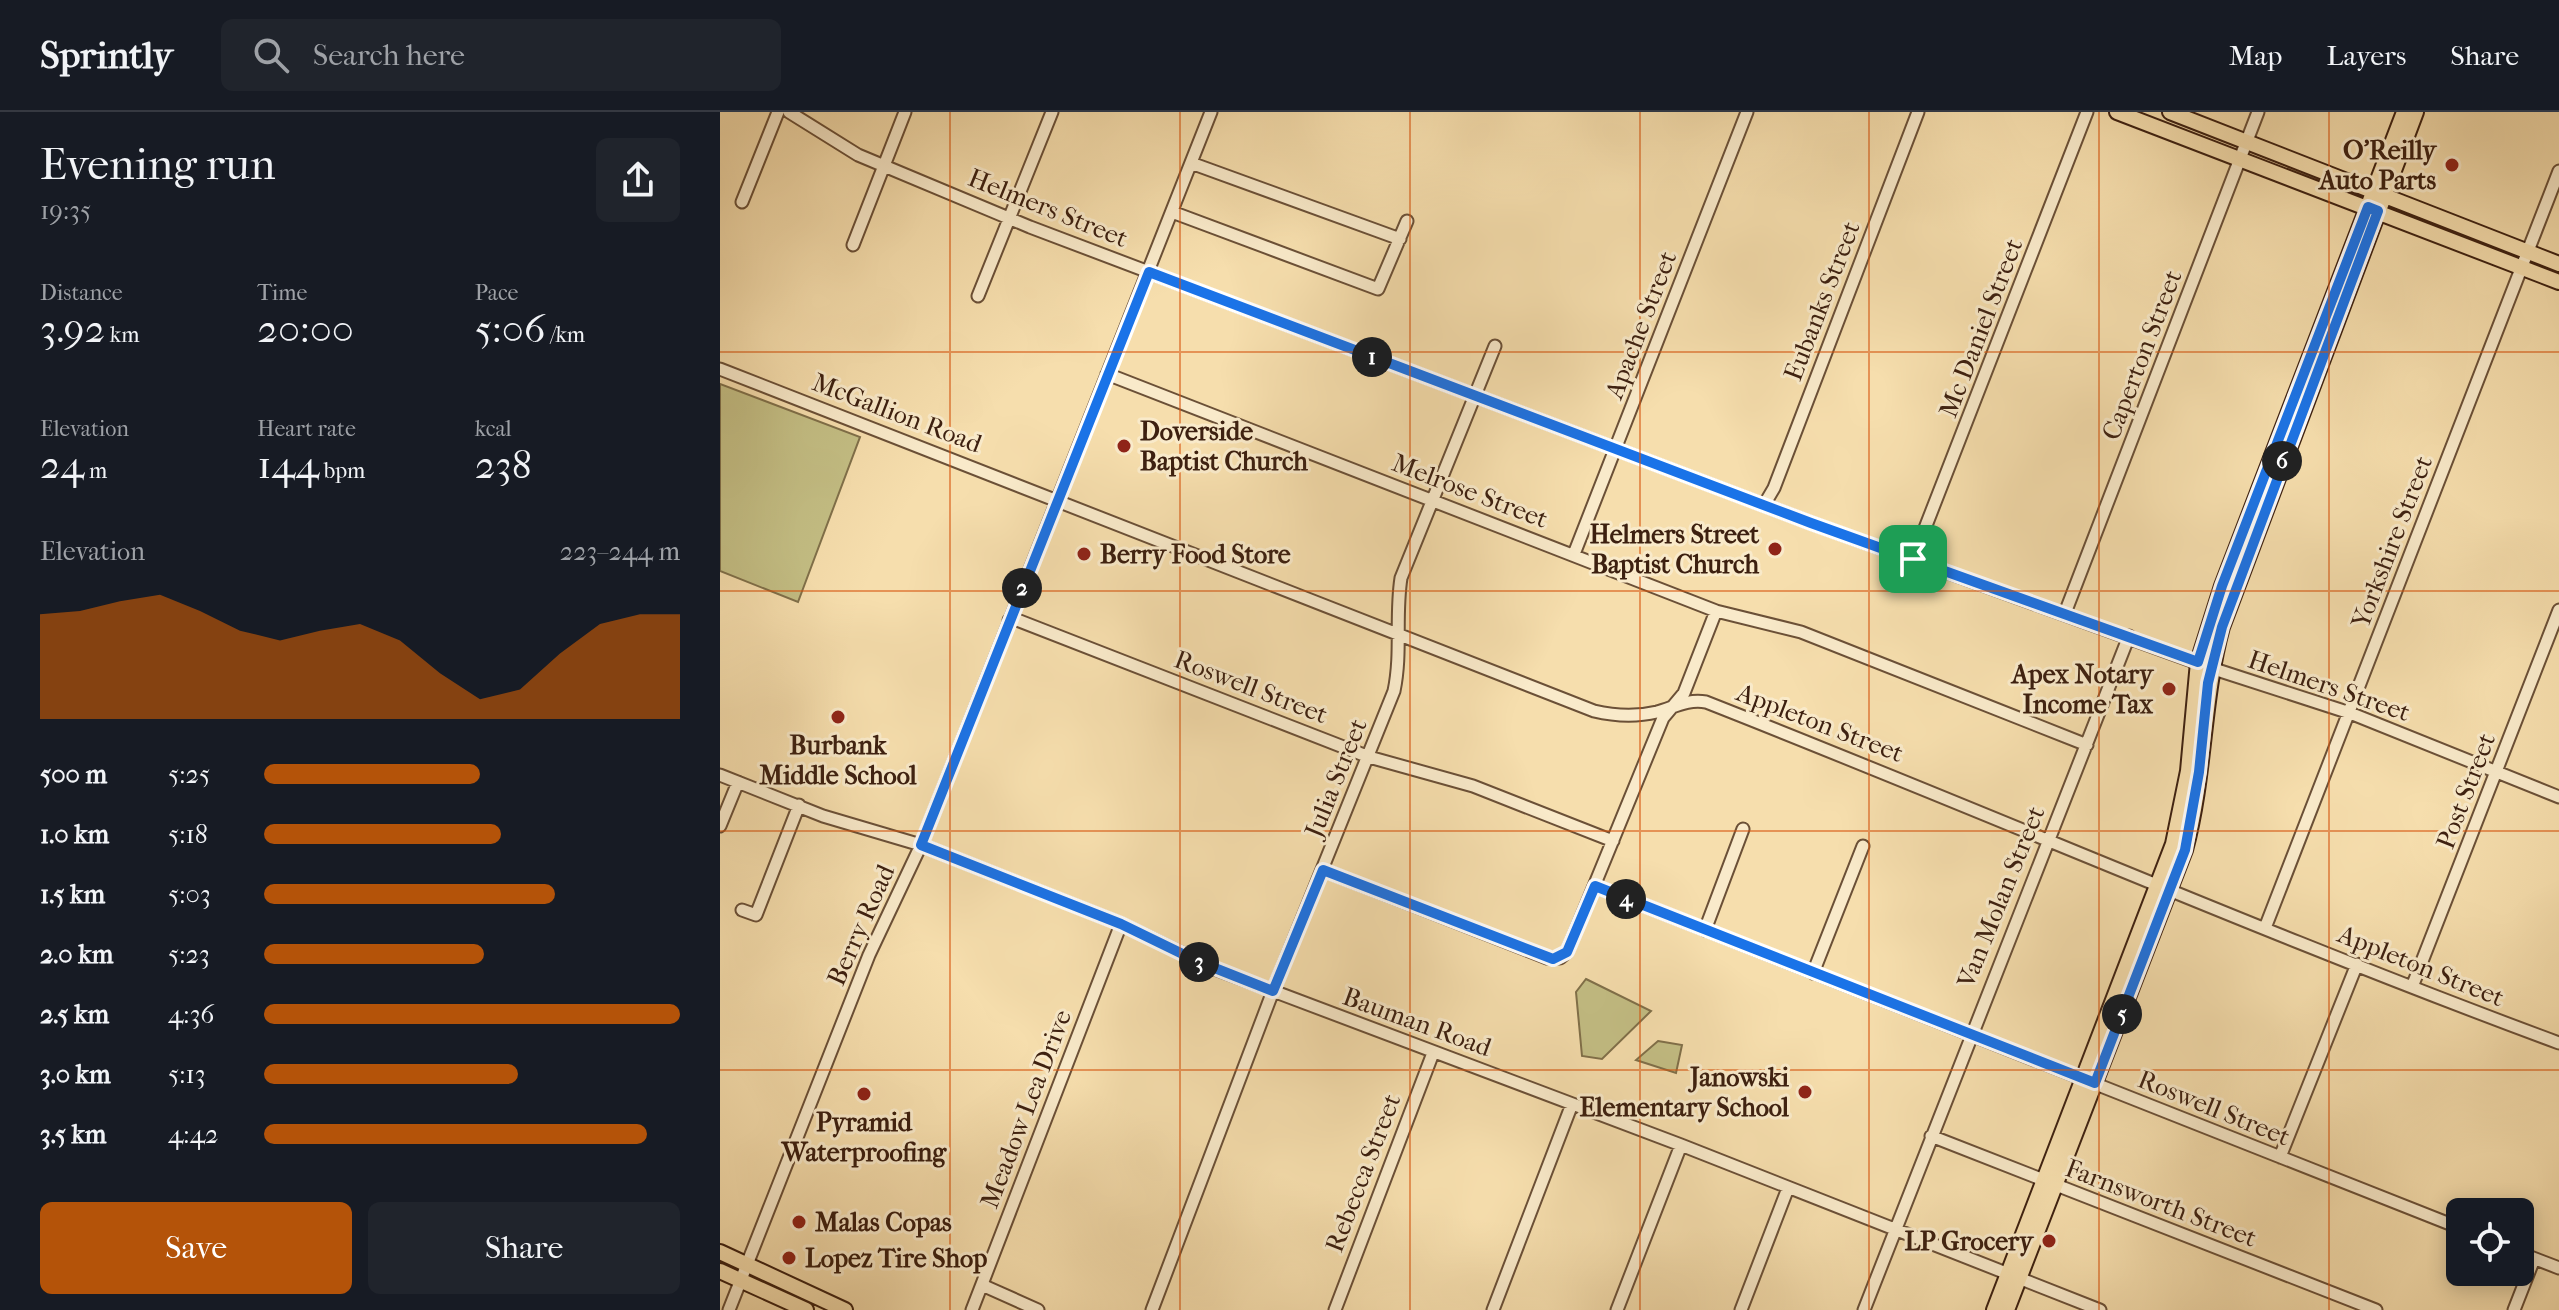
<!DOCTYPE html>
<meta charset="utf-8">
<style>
body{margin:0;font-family:"IM FELL French Canon",serif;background:#20242c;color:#f1f3f6;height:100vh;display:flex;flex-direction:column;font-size:30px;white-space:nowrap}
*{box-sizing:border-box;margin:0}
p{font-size:26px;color:#9ea1a6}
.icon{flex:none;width:44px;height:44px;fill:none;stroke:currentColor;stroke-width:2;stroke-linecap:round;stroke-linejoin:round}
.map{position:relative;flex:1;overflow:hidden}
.panel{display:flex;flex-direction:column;background:#171b24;width:720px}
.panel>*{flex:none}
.controls{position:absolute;left:1726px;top:1086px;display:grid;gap:16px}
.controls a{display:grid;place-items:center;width:88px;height:88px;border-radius:12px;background:#171b24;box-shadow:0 4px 20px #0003;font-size:40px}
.pin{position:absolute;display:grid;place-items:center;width:68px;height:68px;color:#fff;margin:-34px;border-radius:16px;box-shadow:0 4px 12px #0006}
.km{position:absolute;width:40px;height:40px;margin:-20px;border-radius:50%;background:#222;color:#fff;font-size:22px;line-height:40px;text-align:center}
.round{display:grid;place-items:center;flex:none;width:84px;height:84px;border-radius:12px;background:#20242c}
.overview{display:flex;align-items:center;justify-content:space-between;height:136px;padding:0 40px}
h1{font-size:44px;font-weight:600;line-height:60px}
.figures{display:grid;grid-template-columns:repeat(3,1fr);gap:12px;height:136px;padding:8px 40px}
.figures div{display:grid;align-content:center}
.figures b{font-size:40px;font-weight:600}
.figures small{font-size:22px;font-weight:400}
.figures p{font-size:22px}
.chart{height:224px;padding:16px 40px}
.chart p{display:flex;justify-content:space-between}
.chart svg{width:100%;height:144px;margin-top:8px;fill:#b45309;opacity:.7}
.primary-button{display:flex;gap:16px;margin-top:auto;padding:16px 40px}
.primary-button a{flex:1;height:92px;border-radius:12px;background:#b45309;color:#fff;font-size:32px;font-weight:600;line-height:92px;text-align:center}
.primary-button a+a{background:#20242c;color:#f1f3f6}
ul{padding:0 40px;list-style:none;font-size:26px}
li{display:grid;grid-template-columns:128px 96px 1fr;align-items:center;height:60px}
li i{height:20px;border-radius:10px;background:#b45309}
header{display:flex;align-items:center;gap:48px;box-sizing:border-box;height:112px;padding:0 40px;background:#171b24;border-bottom:2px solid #363941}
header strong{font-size:38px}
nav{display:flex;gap:44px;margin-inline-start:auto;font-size:28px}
.search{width:560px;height:72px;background:#20242c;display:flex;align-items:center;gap:20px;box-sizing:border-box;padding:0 28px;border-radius:12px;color:#9ea1a6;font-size:30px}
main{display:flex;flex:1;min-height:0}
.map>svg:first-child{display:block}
.green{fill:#c4bf85;stroke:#80704a;stroke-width:2}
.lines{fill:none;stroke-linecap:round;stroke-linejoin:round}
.minor-casing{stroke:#6b5037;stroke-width:15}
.major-casing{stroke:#3d2010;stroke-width:18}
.minor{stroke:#f9eaca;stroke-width:11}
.major{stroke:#f6dead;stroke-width:14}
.route-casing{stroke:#fff;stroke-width:16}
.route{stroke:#1a73e8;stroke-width:10}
.grid{fill:none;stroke:#d7530c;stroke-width:2;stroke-opacity:0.55}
.poi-dot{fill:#8f2418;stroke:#f9eaca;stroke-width:3}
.labels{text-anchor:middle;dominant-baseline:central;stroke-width:6;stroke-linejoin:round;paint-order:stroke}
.poi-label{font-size:26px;font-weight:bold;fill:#3d2010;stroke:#f9eaca;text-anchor:end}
.street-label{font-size:26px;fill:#3d2010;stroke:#f9eaca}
</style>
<header>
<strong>Sprintly</strong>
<div class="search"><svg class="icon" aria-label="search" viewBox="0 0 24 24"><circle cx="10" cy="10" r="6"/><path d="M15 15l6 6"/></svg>Search here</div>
<nav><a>Map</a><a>Layers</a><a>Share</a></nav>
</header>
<main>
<section class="panel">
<div class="overview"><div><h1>Evening run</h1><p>19:35</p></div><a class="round"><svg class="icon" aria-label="share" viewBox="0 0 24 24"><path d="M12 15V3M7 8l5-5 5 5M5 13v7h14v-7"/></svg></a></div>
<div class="figures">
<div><p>Distance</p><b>3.92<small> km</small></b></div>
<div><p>Time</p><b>20:00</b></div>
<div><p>Pace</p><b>5:06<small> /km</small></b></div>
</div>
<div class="figures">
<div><p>Elevation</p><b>24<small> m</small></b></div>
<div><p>Heart rate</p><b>144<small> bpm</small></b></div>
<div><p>kcal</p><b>238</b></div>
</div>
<div class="chart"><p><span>Elevation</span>223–244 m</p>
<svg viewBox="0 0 160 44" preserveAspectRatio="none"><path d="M0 44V12L10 11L20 8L30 6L40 11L50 17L60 20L70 17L80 15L90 20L100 30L110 38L120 35L130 24L140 15L150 12L160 12V44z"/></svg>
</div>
<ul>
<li><b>500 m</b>5:25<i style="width:52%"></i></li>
<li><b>1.0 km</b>5:18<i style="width:57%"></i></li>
<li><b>1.5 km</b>5:03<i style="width:70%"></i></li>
<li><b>2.0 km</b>5:23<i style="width:53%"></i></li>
<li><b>2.5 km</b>4:36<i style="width:100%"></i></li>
<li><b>3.0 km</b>5:13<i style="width:61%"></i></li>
<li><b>3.5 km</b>4:42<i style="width:92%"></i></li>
</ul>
<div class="primary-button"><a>Save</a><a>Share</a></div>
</section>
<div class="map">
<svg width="1839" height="1198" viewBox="0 0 1839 1198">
<rect width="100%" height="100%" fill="#f6dead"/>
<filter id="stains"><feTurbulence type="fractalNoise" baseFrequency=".0025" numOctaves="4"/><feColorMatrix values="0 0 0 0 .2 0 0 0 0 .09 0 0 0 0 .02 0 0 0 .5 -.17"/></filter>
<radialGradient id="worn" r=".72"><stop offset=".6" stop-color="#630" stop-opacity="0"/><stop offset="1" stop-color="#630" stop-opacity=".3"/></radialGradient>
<path class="green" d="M0,272L140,325L78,490L0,459Z
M866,867L931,899L882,947L862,944L856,880Z
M938,929L962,933L956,961L916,948Z"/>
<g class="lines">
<g class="minor-casing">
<path id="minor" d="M69,0L138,43L310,115L1091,411L1491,556L1630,601L1839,685
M471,51L680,127
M22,90L58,0
M452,100L658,177L687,109
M133,133L185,0
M258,184L332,0
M0,257L874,599C895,604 916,605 937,600C955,595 967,587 986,590C1271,702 1552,825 1839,931
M387,262L996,499L1081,520L1367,633
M1044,393L1054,376L1198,0
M854,442L1027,0
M1193,447L1367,0
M1345,501L1538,0
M289,508H297L649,645L753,674L893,729
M0,663L103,704L201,733L401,812L495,857L961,1033L1380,1198
M0,714L18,670
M603,758L827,846H840L847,840L943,606L964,581L996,499
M875,774L1740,1116
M22,798L36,803L79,693
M1545,816L1839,59
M985,818L1023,717
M1093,861L1143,734
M1692,875L1839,498
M1211,1024L1656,1198
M1560,1045L1637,852
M1800,1141L1839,1156
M262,1173L318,1198
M9,1198L149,843L201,733L491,0
M252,1198L401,812
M432,1198L553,879L674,579C682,541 675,504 681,466L775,234
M615,1198L713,941
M773,1198L852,992
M897,1198L961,1033
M1021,1198L1068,1076
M1144,1198L1409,524
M1794,1198L1814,1147"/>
</g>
<g class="major-casing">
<path id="major" d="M1397,0L1839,170
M1450,0L1839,152
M0,1140L125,1198
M0,1159L86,1198
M1274,1198L1453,732L1468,659L1478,550L1502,474L1684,0
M1287,1198L1465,738C1485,665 1482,589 1502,515L1696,0"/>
</g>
<use href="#minor" class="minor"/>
<use href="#major" class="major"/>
</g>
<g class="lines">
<g class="route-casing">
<path id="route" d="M1648,95L1658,99L1502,515L1488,571L1479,660L1465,738L1375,971L875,774L847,840L833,847L603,758L553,879L477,849L401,812L201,733L429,160L1091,411L1478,550L1502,474Z"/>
</g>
<use href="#route" class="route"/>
</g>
<path class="grid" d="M230,0V1198M460,0V1198M690,0V1198M920,0V1198M1149,0V1198M1379,0V1198M1609,0V1198M0,240H1839M0,479H1839M0,719H1839M0,958H1839"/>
<g class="poi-dot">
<circle cx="1732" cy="53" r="8"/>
<circle cx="404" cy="334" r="8"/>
<circle cx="1055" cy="437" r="8"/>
<circle cx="364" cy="442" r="8"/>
<circle cx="1449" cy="577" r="8"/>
<circle cx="118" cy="605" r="8"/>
<circle cx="1085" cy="980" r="8"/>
<circle cx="144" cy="982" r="8"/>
<circle cx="79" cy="1110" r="8"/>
<circle cx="1329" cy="1129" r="8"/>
<circle cx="69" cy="1146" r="8"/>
</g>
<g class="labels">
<g class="poi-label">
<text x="1716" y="38">O'Reilly<tspan x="1716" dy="30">Auto Parts</tspan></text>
<text x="420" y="319" text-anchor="start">Doverside<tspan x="420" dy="30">Baptist Church</tspan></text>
<text x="1039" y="422">Helmers Street<tspan x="1039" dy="30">Baptist Church</tspan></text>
<text x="380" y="442" text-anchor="start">Berry Food Store</text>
<text x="1433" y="562">Apex Notary<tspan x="1433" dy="30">Income Tax</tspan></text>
<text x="118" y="633" text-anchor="middle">Burbank<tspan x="118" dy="30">Middle School</tspan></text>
<text x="1069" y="965">Janowski<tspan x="1069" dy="30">Elementary School</tspan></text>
<text x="144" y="1010" text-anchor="middle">Pyramid<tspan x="144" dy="30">Waterproofing</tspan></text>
<text x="95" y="1110" text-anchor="start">Malas Copas</text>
<text x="1313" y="1129">LP Grocery</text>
<text x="85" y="1146" text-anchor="start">Lopez Tire Shop</text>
</g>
<g class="street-label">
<text transform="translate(328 96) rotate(22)">Helmers Street</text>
<text transform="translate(1102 189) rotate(-69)">Eubanks Street</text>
<text transform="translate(921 213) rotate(-69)">Apache Street</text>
<text transform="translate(1261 216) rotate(-69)">Mc Daniel Street</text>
<text transform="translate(1422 243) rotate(-69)">Caperton Street</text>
<text transform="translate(177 301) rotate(21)">McGallion Road</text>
<text transform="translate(750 379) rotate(21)">Melrose Street</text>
<text transform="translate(1672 430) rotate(-69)">Yorkshire Street</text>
<text transform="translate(1609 574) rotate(19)">Helmers Street</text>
<text transform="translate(531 575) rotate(21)">Roswell Street</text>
<text transform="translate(1100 611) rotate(21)">Appleton Street</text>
<text transform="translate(616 666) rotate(-68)">Julia Street</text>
<text transform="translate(1746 679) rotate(-69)">Post Street</text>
<text transform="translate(1281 785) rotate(-68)">Van Molan Street</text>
<text transform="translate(141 813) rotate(-66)">Berry Road</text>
<text transform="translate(1701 854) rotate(22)">Appleton Street</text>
<text transform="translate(697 910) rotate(20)">Bauman Road</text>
<text transform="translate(1494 996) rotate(22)">Roswell Street</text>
<text transform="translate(306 997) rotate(-69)">Meadow Lea Drive</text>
<text transform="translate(643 1061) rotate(-69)">Rebecca Street</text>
<text transform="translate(1441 1091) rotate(21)">Farnsworth Street</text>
</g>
</g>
<rect width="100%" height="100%" filter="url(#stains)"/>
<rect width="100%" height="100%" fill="url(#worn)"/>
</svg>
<div class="controls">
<a><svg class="icon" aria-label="locate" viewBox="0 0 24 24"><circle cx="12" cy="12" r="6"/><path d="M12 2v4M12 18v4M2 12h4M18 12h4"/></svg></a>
</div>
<div class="pin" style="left:1193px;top:447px;background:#1e9e55"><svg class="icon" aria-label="arrive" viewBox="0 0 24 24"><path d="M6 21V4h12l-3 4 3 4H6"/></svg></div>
<b class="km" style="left:652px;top:245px">1</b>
<b class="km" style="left:302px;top:476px">2</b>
<b class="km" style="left:479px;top:850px">3</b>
<b class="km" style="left:906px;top:787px">4</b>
<b class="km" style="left:1402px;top:902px">5</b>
<b class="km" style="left:1562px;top:349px">6</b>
</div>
</main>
